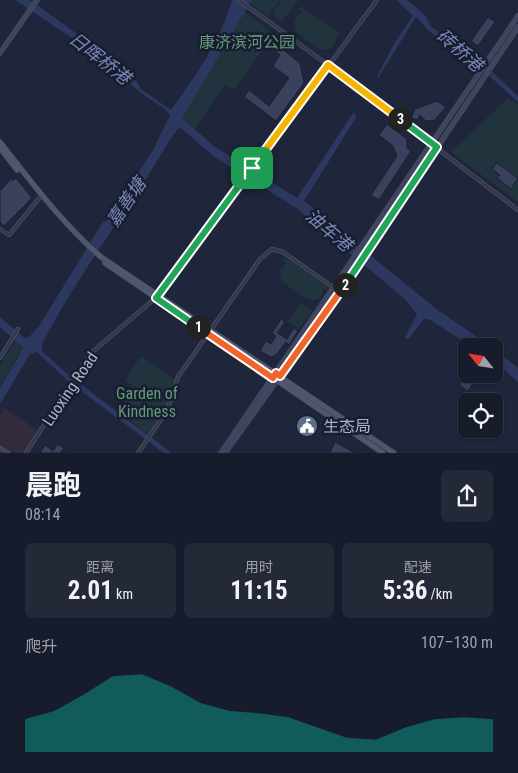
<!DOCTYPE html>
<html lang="zh">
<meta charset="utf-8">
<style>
body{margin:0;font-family:"Roboto Condensed","Noto Sans SC",sans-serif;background:#242938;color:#f1f3f6;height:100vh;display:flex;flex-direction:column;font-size:19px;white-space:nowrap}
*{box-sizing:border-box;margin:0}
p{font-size:16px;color:#9ea1a9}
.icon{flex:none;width:28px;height:28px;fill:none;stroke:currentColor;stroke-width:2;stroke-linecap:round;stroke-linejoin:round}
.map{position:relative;height:453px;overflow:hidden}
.details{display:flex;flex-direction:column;background:#171c2c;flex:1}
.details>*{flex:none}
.needle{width:32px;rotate:300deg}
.controls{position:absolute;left:458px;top:338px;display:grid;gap:10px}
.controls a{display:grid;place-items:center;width:45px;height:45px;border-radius:8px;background:#171c2c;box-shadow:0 1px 4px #0004,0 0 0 1px #363a48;font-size:25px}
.pin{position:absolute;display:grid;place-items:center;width:42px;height:42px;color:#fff;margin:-21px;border-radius:10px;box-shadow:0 2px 8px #0006}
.km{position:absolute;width:25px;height:25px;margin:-12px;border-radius:50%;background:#222;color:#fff;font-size:14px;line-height:25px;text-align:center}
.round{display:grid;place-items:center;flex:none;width:52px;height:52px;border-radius:8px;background:#242938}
.overview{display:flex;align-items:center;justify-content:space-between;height:85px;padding:0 25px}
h1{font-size:28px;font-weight:700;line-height:38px}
.metrics{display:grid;grid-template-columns:repeat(3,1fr);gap:8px;height:85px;padding:5px 25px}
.metrics div{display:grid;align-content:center;border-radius:8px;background:#242938;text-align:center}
.metrics b{font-size:25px;font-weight:700}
.metrics small{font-size:14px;font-weight:400}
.metrics p{font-size:14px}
.chart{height:140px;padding:10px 25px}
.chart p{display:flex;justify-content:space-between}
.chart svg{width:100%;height:90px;margin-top:5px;fill:#0f766e;opacity:.7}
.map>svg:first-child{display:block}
.medical{fill:#312b3c}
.green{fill:#21333c}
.water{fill:#2d3860}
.building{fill:#3a415c;stroke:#1a1f32}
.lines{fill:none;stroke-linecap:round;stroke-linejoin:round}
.street-casing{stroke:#4d5266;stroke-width:4.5}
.secondary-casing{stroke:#4d5266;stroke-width:5.5}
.primary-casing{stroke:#3c4155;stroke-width:6}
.street{stroke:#33384b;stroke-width:3}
.secondary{stroke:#40455f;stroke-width:4.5}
.primary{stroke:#50566c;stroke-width:5}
.split-1-casing{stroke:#fff;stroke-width:10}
.split-2-casing{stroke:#fff;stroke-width:10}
.split-3-casing{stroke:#fff;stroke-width:10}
.split-4-casing{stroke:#fff;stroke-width:10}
.split-1{stroke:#22a559;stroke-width:6}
.split-2{stroke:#f0652b;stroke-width:6}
.split-3{stroke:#22a559;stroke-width:6}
.split-4{stroke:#f5b400;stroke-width:6}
.labels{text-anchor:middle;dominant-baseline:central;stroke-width:5;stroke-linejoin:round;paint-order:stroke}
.park-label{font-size:16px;fill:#629b7b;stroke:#181d30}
.street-label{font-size:16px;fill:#adb2c8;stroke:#181d30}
.poi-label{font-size:16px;fill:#adb2c8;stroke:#181d30;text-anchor:start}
.water-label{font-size:18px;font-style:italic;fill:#7a87b8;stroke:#181d30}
</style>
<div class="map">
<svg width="518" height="453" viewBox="0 0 518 453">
<rect width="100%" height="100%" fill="#1f253b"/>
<path class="medical" d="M4,408L39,431L25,453H14L0,443V415Z"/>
<path class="green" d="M252,0H280L268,16L250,3Z
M282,0H298L282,22L272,14Z
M301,6L341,35L337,37L333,48L321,50L297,33L294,23L297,16L303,13L299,9Z
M245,12L274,34L234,90L224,85L195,129L182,118Z
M508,98L518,104V202L451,152Z
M285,257L328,287L327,290L324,288L320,299L308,300L281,281L280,270L287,263L283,260Z
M301,303L312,311L299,329L288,322Z
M15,341L22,348L0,386V365Z
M141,356L175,380L166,410L149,435L120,412L132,385L125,380Z"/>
<path class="water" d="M15,0H30L87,41L137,82L141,89L171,110C195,77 221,40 232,0H252L182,118L215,147L297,198L353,113L357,116L304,201L435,308L490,346H471L429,319H424L408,340L405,337L417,314L405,299L296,208L216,158L181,128L178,129C165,145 157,163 145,180C110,234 72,286 42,344V351L71,377L172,453H164L69,382L37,352L30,354L0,404V388L23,348L0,327V317L25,338L30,336L39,326L103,222H106L152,152L170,115L166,110L141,93L90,50Z
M397,0H407L425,15L431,27L466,47L518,96V102L462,51L430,32L416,17L378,78L377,76L394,44L413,16Z
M494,349L518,368V382L499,365H494Z"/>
<path class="building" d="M488,17L495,22L478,46L471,41Z
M277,45L300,63L304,83L276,121L244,97L249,90L269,106L289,78L273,66L280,55L273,50Z
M437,101L446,107L435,120L426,121L420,115L417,120L411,118L415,109Z
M387,124L407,139V148L411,151L379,200L371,195L397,156L393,146L379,135Z
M497,163L518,178L511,189L497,178L500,175L492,169Z
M16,178L32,198L4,226L0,222V191L11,179L13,181Z
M281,319L285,322L277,333L287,339L294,328L298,331L289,345L286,342L276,355L271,357L260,351L266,341L271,344L276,336L272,333Z
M467,374H479L468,391L459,385Z
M335,442L355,453H330Z
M58,444L64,448L60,453H40L45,445L53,451Z"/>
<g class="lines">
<g class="street-casing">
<path id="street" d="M239,0L328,65L518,210
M0,229L9,235L41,196
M0,358L18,329
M26,453L90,354L159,295L377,0
M138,453L167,411L178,377L260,259L272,249L283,252L334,288"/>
</g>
<g class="secondary-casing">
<path id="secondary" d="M0,53L37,0
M0,448L8,453
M221,453L518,16
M225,453L341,291L518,27"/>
</g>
<g class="primary-casing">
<path id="primary" d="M0,142C32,183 62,223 101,257L394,453
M0,148L17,170
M105,263L383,453"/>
</g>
<use href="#street" class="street"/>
<use href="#secondary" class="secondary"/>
<use href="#primary" class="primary"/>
</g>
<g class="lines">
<g class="split-1-casing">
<path id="split-1" d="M198,327L156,298L252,168"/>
</g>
<g class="split-2-casing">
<path id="split-2" d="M198,327L273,378L276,373L280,376L345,285"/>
</g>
<g class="split-3-casing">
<path id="split-3" d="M345,285L437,147L400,119"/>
</g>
<g class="split-4-casing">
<path id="split-4" d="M252,168L328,65L400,119"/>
</g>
<use href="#split-1" class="split-1"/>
<use href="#split-2" class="split-2"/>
<use href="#split-3" class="split-3"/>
<use href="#split-4" class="split-4"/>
</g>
<defs>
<g id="civic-disc" transform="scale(1.125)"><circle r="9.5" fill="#5c6f8a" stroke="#181d30"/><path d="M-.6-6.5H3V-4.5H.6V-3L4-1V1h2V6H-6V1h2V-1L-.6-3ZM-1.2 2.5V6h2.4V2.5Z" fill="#fff"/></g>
</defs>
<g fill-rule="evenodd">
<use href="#civic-disc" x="307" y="426"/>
</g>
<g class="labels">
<g class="park-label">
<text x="247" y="42">康济滨河公园</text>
<text x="147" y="393">Garden of<tspan x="147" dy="18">Kindness</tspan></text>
</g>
<g class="street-label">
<text transform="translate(70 389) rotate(-56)">Luoxing Road</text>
</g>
<g class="poi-label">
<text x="323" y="426">生态局</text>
</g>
<g class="water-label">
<text transform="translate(460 50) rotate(41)">砖桥港</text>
<text transform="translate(100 58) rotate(38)">日晖桥港</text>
<text transform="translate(126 202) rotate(-56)">嘉善塘</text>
<text transform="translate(329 230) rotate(40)">油车港</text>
</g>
</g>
</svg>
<div class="controls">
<a><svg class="needle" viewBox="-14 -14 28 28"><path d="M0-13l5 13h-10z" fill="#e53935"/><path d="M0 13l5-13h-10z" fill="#9ea1a9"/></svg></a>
<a><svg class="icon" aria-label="locate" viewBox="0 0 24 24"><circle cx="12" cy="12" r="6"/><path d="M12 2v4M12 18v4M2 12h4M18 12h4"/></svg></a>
</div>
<div class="pin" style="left:252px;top:168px;background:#1e9e55"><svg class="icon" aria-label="arrive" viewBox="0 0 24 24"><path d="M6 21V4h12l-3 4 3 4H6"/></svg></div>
<b class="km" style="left:198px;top:327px">1</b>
<b class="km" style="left:345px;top:285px">2</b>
<b class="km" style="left:400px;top:119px">3</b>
</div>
<section class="details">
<div class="overview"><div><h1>晨跑</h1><p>08:14</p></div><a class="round"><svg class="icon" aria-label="share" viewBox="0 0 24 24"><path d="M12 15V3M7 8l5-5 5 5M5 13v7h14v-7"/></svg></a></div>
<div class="metrics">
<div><p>距离</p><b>2.01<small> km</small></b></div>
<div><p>用时</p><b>11:15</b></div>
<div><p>配速</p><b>5:36<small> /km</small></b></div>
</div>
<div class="chart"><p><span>爬升</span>107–130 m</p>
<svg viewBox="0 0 160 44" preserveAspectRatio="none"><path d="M0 44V28L10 24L20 16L30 7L40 6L50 12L60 20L70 24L80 25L90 27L100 32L110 37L120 38L130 32L140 28L150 27L160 28V44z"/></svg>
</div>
</section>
